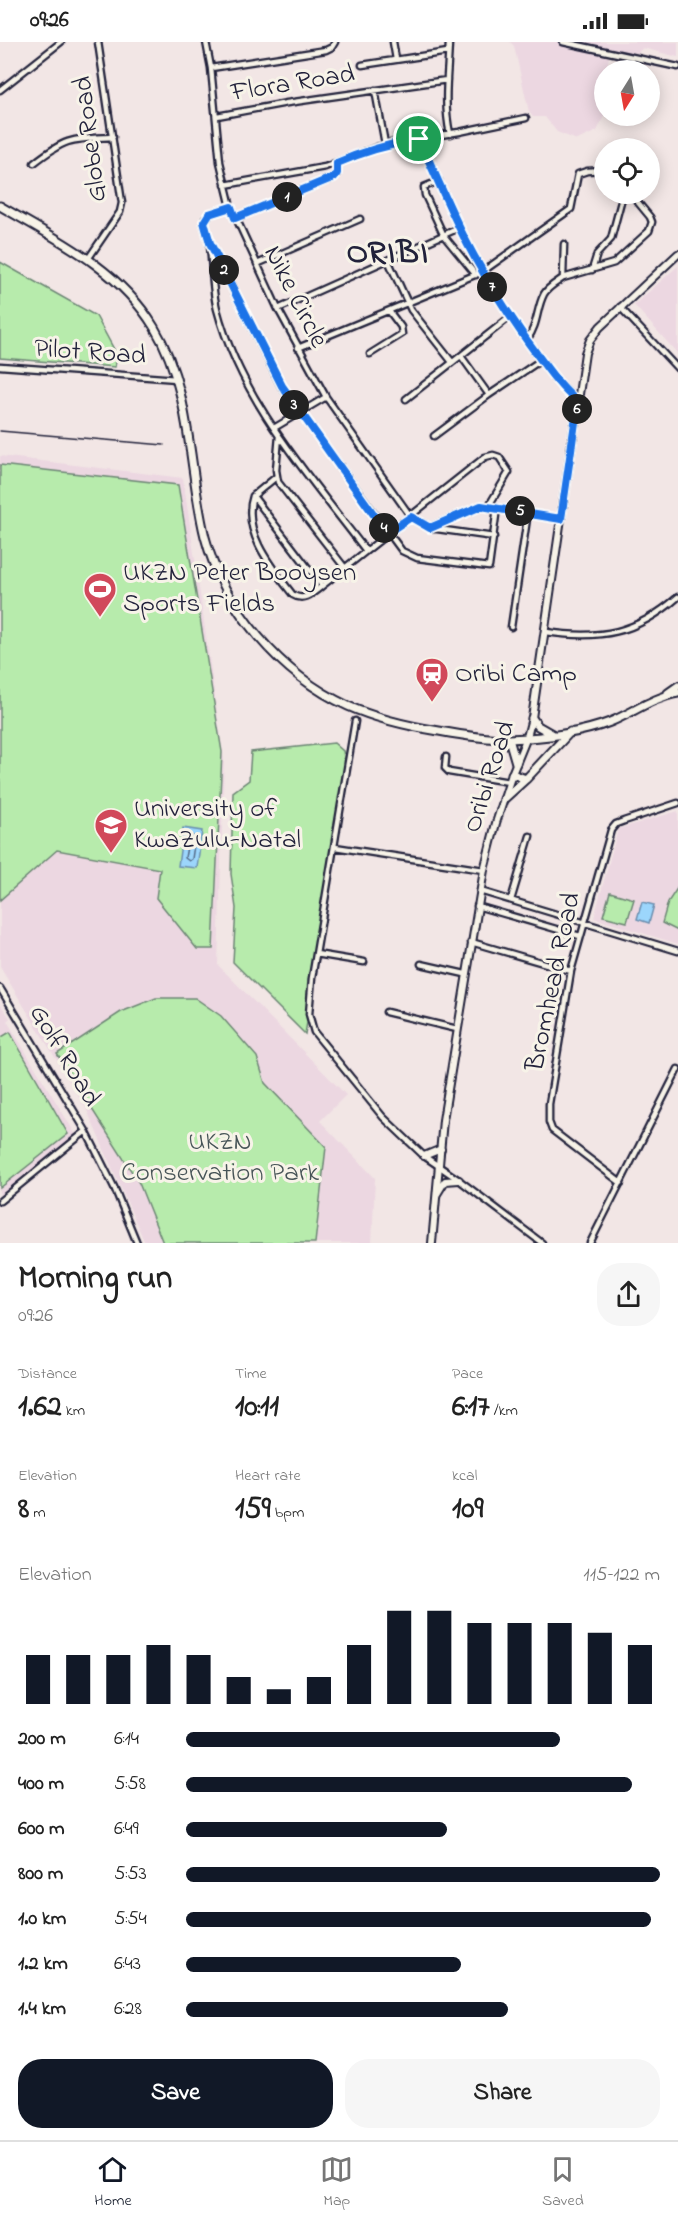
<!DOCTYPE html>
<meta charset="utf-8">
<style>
body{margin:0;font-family:"Indie Flower",sans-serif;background:#f6f6f6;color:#222;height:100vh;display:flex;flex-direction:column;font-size:22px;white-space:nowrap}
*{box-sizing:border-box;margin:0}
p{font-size:20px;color:#767676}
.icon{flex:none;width:33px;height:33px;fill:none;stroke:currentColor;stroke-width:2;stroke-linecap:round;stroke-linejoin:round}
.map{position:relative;height:1201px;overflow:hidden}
.drawer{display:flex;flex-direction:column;background:#fff;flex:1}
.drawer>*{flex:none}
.needle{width:39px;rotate:191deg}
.buttons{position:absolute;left:594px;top:18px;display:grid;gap:12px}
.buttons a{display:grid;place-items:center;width:66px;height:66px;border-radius:50%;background:#fff;box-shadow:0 3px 15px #0003;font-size:30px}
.pin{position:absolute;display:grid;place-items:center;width:51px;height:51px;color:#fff;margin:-26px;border:3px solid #fff;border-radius:50%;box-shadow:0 2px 6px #0007}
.km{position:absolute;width:30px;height:30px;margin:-15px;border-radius:50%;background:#222;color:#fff;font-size:16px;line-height:30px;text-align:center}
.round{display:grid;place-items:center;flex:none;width:63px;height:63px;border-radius:24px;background:#f6f6f6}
.summary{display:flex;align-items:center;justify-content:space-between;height:102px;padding:0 18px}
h1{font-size:33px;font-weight:700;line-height:45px}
.metrics{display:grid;grid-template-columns:repeat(3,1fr);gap:9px;height:102px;padding:6px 18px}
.metrics div{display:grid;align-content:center}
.metrics b{font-size:30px;font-weight:700}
.metrics small{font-size:16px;font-weight:400}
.metrics p{font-size:16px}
.chart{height:168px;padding:12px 18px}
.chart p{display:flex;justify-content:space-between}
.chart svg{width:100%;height:108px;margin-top:6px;stroke:#111827;stroke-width:6}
.button{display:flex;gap:12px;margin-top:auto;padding:12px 18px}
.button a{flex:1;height:69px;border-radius:24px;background:#111827;color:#fff;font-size:24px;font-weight:700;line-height:69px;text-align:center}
.button a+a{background:#f6f6f6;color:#222}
ul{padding:0 18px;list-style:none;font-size:20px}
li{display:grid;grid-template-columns:96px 72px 1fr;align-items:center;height:45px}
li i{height:15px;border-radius:8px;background:#111827}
.status{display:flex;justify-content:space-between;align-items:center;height:42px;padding:0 30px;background:#fff;direction:ltr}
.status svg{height:16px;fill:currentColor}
.menu{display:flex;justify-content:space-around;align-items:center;height:84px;border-top:2px solid #e0e0e0;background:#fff;font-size:16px;color:#767676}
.menu a{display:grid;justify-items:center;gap:3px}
.menu .current{color:#111827}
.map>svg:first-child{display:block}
.built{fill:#ecd7e1}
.green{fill:#b7ebac;stroke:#6c8674;stroke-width:1.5}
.water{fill:#9cd6fc;stroke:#6b8eaf;stroke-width:1.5}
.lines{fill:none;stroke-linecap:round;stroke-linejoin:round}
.shore{stroke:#536a88;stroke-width:1.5}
.minor-casing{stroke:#22223b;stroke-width:9}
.tertiary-casing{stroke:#22223b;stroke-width:10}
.secondary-casing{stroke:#22223b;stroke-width:11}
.minor{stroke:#f7f3e8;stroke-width:4.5}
.tertiary{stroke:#f7f3e8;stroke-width:6}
.secondary{stroke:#f7f3e8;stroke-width:7}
.rail{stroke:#22223b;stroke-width:1.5}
.route-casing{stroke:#fff;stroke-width:12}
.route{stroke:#1a73e8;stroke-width:8}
.labels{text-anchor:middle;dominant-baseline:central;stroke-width:6;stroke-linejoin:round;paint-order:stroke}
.street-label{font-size:27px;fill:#22223b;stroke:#f7f3e8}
.poi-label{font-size:27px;fill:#22223b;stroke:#f7f3e8;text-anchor:start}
.park-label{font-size:27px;fill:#475457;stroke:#f7f3e8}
.district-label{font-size:33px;font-weight:bold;letter-spacing:1.5px;fill:#22223b;stroke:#f7f3e8}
</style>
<div class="status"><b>09:26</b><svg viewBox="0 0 49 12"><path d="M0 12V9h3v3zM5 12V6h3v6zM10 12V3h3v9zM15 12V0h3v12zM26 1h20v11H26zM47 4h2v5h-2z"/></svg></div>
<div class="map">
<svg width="678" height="1201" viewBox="0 0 678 1201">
<rect width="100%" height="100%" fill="#f2e6e5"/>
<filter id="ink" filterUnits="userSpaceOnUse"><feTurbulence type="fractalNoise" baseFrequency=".0167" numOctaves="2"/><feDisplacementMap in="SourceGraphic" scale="12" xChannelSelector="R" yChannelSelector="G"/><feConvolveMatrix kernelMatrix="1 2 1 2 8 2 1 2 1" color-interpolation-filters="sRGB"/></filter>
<g filter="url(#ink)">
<path class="built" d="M510,0H678V15L643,6L637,11L611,7L606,28H604L603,45L597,53L601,59L604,74L597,89L577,98L557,90L545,75H533L529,70L514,4Z
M678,224V312L634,263Z
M0,414L183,436L224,717L218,923L346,1053L320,1079L375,1136L372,1201H145L86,1066L0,925Z
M678,769V902L594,876L618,787Z
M0,962L10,976L7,979L76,1093L0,1153Z"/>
<path class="green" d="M0,220L96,274L117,313L115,325L0,316Z
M0,423L178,443L222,710L213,907H197L156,856L160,827L57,808L0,858Z
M334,701L343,709L348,741L305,992L233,920L236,866L231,832L233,750L249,738L251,710Z
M678,845V889L662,881L668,860Z
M610,850L634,857L627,880L603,874Z
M156,956H195L221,974L257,1015L265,1041L326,1105L315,1201H163L139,1141L57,1012L121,970Z
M10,990L68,1092L0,1146V996Z"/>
<path class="water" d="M183,786L202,789L197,826L178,824Z
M642,860L654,863L649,881L637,877Z"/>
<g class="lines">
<path class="shore" d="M189,793L193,794L195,796L192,817L189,819L185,816Z"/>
<g class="minor-casing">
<path id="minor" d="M206,0L211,26L220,120L231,165L278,267L326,355L411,475L430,486L494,495
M393,0L396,17
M449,0C448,32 443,59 450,92
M563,0L678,25
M362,23L448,10
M211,26L326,8L332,5L335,0
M0,48L61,0
M375,48L385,102
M217,74L287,61L447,38
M419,97C440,142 458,188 483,230C496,255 512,277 528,300C543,320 558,344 578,360
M34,121C67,95 72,97 113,95
M439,139L424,145L425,153L444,194L476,233
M225,143L325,125L385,102L459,90L526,76
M231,165L214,170L205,176L204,182L210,201L281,344L402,509L417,516L489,525L497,466
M235,176L332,136L337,131V121
M210,203C212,224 212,247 217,267C241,359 310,435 366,509
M88,217L120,170L122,161L98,0
M388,218L411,268L452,320
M257,222L360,177
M592,228L597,212L611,197L623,152
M563,236L614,221L649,189L652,180L650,175L631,152
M620,265L678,327
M278,267L459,186
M527,298C539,281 536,267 544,252C548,245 556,241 563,236L564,202
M298,306L482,230L571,167L578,132L587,129L604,128
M370,312L402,292L401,285L389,269
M461,314L489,353
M0,324L177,337
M406,357L510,275
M274,386L326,355
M279,394L276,428L278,440L345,526
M434,394L489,353L541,318
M276,435L253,454C241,490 273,527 293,553C304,560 313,551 322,544L485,415L493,413L499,415L509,430L488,465
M253,454L322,544
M431,485L481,464L561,477
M511,585L528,470
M546,590C600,598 636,592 678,555
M355,679L312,936L309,972L314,990L383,1075L424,1114L459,1138L542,1201
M446,715L445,726L449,730L509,740
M335,805L484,828
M480,849L678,909
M511,858L530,794
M477,864L580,894
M471,900L571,929
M316,912L364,920
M421,922L465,932
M0,946L86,1089L114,1145L137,1201
M386,970L457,987
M621,1141L552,1088L549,1080V1062L571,929L611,788L616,782L624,779L678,761
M0,1159L86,1089
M590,1201L678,1027"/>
</g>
<g class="tertiary-casing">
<path id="tertiary" d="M424,1114L441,1107
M437,1152L445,1139L459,1138
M432,1201L443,1078L484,828L496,781L512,732L527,695L532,676L585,311L590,298L600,285L678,212"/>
</g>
<g class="secondary-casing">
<path id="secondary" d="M0,164C57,197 119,227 154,285C192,348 188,426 205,495C224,567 281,633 348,664C377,677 408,684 439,689C461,693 485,697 508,697C541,696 579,692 610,680C632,671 654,655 678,651
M668,651L678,644
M532,676L538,684L552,692
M509,697L516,721
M512,732L526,737
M504,757L526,737L570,690"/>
</g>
<use href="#minor" class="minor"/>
<use href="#tertiary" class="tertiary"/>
<use href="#secondary" class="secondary"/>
<path class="rail" d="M0,389L164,403"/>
</g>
</g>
<g class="lines" filter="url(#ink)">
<g class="route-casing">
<path id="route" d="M419,97C440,142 458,188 483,230C497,255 512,277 528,300C543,320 558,344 578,360L561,477L481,464L430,486L411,475L387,491L282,344L210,201L204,180L209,172L231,165L235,176L334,135L337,131V121C364,109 390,102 419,97Z"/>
</g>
<use href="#route" class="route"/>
</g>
<defs>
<g id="stadium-pin" transform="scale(1.725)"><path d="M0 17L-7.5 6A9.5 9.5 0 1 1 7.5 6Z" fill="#d1495b" stroke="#f7f3e8"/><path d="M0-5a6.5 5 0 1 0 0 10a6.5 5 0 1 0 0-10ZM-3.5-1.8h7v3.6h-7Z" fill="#fff"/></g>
<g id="station-pin" transform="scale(1.725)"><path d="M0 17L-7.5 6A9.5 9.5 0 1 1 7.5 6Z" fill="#d1495b" stroke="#f7f3e8"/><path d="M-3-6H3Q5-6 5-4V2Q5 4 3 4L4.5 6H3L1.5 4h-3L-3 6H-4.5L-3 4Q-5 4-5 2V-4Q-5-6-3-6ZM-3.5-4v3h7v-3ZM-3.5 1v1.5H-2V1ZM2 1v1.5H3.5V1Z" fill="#fff"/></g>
<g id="university-pin" transform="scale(1.725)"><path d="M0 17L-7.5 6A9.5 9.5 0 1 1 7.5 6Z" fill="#d1495b" stroke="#f7f3e8"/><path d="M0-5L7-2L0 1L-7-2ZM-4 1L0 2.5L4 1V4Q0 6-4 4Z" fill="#fff"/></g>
</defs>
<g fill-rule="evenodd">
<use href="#stadium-pin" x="100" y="547"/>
<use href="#station-pin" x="432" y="632"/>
<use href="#university-pin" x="111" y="783"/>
</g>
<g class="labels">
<g class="street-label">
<text transform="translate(293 42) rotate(-9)">Flora Road</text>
<text transform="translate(91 97) rotate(-97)">Globe Road</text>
<text transform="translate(295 255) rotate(63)">Nike Circle</text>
<text transform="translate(90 311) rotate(4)">Pilot Road</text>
<text transform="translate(490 735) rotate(-72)">Oribi Road</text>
<text transform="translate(554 940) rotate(-78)">Bromhead Road</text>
<text transform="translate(64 1014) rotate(59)">Golf Road</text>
</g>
<g class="poi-label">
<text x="123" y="531">UKZN Peter Booysen<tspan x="123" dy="31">Sports Fields</tspan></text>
<text x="455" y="632">Oribi Camp</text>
<text x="134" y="767">University of<tspan x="134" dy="31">KwaZulu-Natal</tspan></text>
</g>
<g class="park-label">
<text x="220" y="1100">UKZN<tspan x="220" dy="31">Conservation Park</tspan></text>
</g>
<g class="district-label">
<text x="388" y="212">ORIBI</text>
</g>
</g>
</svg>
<div class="buttons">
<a><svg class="needle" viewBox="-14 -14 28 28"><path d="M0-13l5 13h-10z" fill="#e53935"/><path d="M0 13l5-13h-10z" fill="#767676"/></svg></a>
<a><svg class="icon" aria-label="locate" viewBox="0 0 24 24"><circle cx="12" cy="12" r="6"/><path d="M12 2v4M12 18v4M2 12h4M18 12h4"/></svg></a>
</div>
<div class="pin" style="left:419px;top:97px;background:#1e9e55"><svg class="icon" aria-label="arrive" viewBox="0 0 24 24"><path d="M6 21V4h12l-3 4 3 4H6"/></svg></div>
<b class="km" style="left:287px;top:155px">1</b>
<b class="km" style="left:224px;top:228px">2</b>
<b class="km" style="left:294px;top:363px">3</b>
<b class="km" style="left:384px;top:486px">4</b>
<b class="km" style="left:520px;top:469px">5</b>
<b class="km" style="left:577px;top:367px">6</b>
<b class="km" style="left:492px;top:245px">7</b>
</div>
<section class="drawer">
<div class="summary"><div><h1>Morning run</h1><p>09:26</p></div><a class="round"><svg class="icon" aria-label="share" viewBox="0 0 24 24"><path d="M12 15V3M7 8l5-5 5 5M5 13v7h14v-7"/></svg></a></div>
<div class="metrics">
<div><p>Distance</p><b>1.62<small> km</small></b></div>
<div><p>Time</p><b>10:11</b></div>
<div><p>Pace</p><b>6:17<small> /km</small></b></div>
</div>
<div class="metrics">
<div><p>Elevation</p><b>8<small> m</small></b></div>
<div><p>Heart rate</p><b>159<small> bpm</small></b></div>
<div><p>kcal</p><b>109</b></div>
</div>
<div class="chart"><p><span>Elevation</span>115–122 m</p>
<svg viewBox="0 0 160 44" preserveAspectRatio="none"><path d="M5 44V24M15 44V24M25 44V24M35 44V20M45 44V24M55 44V33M65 44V38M75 44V33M85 44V20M95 44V6M105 44V6M115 44V11M125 44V11M135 44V11M145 44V15M155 44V20"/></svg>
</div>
<ul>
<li><b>200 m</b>6:14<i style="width:79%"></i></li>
<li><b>400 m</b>5:58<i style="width:94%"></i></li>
<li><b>600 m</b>6:49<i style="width:55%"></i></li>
<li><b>800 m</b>5:53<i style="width:100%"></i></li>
<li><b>1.0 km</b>5:54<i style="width:98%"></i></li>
<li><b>1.2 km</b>6:43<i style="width:58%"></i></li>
<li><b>1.4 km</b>6:28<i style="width:68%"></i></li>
</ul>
<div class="button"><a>Save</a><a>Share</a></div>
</section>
<nav class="menu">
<a class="current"><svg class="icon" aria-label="home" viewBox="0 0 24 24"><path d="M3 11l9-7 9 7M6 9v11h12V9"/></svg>Home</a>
<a><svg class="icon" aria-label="map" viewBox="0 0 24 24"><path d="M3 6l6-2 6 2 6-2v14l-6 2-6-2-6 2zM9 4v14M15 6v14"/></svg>Map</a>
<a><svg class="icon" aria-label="saved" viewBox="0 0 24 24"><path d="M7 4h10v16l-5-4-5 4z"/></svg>Saved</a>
</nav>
